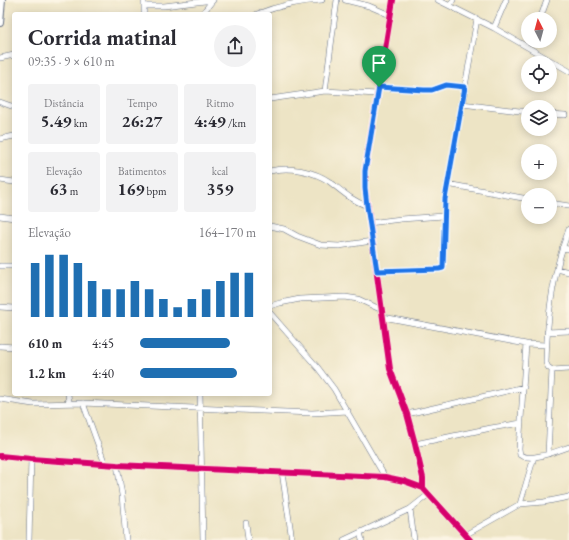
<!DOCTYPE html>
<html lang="pt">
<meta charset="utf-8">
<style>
body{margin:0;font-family:"EB Garamond",serif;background:#f2f2f3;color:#2b2b33;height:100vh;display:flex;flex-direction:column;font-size:15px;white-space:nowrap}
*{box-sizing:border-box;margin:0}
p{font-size:13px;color:#7c7c81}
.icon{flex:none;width:22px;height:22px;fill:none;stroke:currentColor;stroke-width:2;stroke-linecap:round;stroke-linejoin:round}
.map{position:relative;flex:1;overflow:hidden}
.panel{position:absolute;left:12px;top:12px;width:260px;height:384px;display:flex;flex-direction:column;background:#fff;border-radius:4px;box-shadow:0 2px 10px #0003}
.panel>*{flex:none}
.needle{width:26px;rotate:354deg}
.fabs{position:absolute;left:521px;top:12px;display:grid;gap:8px}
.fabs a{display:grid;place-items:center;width:36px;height:36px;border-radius:50%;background:#fff;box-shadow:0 2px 10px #0003;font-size:20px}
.pin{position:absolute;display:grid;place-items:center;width:34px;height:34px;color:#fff;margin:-41px -17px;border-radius:50% 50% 50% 0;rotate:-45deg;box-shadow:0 0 4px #0007}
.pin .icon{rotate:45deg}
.round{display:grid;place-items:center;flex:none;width:42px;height:42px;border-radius:21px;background:#f2f2f3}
.head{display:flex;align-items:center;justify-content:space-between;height:68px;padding:0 16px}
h1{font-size:22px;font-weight:700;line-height:30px}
.metrics{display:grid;grid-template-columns:repeat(3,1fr);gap:6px;height:68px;padding:4px 16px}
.metrics div{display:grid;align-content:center;border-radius:4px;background:#f2f2f3;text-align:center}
.metrics b{font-size:17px;font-weight:700}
.metrics small{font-size:11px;font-weight:400}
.metrics p{font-size:11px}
.chart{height:112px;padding:8px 16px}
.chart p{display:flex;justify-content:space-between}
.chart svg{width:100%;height:72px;margin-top:4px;stroke:#1f6fb2;stroke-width:6}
ul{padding:0 16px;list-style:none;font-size:13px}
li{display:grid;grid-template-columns:64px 48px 1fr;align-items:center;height:30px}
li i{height:10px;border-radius:5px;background:#1f6fb2}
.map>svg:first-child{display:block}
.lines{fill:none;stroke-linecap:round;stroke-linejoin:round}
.minor-casing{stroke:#646e82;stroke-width:6}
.tertiary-casing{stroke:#646e82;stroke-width:8}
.minor{stroke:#fff;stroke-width:5}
.tertiary{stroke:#fff;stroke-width:6}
.cycleway-casing{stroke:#fcf5e5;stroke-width:8}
.cycleway{stroke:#d6006c;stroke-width:6}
.route-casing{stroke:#fff;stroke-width:8}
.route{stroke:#1a73e8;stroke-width:5}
</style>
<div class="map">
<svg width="569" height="540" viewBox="0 0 569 540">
<rect width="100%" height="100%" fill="#fcf5e5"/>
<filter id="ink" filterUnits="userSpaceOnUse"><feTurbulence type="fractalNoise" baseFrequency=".025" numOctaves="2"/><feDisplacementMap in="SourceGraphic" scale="8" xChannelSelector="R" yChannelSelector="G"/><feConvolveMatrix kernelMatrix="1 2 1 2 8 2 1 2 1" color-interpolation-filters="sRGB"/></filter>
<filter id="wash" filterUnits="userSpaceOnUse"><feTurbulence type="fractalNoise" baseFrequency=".012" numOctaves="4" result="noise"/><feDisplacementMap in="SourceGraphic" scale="16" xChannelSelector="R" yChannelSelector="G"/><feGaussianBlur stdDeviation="0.9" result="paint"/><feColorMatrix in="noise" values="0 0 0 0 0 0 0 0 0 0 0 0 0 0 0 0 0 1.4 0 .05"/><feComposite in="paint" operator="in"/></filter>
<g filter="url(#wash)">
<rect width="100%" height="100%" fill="#ede4c5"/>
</g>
<g filter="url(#ink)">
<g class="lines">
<g class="minor-casing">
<path id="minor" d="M345,0L369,6L390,15
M393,0L365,171V188L390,369L407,414L415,444L423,478V488
M438,0L494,28L569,71
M144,6H164L213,0
M450,6L453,0
M144,14V0
M202,14L213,0
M257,14C278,6 299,1 322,0
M540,19L547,0
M494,28L506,0
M0,58L14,55
M379,87L424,90H432L446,85L465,87
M325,91L337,0
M270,99L325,91L377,94
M0,102L14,107
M462,104L528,112
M550,114L565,115
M0,139L14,136
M270,171C289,166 314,171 330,182C343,192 351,200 367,206
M0,180L14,182
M447,184L528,199
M550,203L569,206
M0,216L14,218
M369,223L401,219L444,216
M270,226L284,229L297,236L321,245L339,246L372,241
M569,229C553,271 547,317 546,363L548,367L552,370L569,369
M562,248L569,249
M0,266H14
M557,269L569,272
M377,271L439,269L443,268L445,199L477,19
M270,306L280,303L300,299L345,297L358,299L382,310
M0,307L14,308
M270,313L318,368L334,389L385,477
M383,317L526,344L546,345
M547,332L569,331
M526,344L519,449L520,455C531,462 557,451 569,447
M0,346L14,347
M68,394L69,403
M200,394L203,540
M0,399L33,404L83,403L262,411L312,413L348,411
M83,403L105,464
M407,414L464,401L524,387
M415,444L491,428L521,423
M548,454L552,370
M0,456L31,459L117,465L385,477L404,481L423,488L470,540
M117,465L122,495L126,540
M282,472L292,540
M520,504L534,457
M410,509L414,540
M246,523L248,540
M360,533L362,540
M465,535L520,504L544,502L569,497
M29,540L31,459
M344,540L410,509L429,494"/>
</g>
<g class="tertiary-casing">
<path id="tertiary" d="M0,23L2,0"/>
</g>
<use href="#minor" class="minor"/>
<use href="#tertiary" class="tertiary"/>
<g class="cycleway-casing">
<path id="cycleway" d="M393,0L365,171V188L390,369L407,414L415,444L423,478V488
M0,456L31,459L117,465L385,477L404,481L423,488L470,540"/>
</g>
<use href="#cycleway" class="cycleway"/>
</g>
</g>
<g class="lines" filter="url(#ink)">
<g class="route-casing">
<path id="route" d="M446,85L465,87L445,199L443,268L439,269L377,271L367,206L365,188V171L379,87L424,90H432Z"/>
</g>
<use href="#route" class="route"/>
</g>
</svg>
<div class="fabs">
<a><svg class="needle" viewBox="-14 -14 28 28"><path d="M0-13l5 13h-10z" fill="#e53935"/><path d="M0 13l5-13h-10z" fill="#7c7c81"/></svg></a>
<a><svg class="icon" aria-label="locate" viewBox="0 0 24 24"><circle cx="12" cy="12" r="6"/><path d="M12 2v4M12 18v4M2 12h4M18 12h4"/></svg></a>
<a><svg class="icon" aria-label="layers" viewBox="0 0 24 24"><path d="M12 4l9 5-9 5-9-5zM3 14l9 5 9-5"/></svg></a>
<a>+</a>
<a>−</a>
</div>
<div class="pin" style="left:379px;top:87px;background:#1e9e55"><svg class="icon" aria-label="arrive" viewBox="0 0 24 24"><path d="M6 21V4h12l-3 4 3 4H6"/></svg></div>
<section class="panel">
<div class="head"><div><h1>Corrida matinal</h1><p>09:35 · 9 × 610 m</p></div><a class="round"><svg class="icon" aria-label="share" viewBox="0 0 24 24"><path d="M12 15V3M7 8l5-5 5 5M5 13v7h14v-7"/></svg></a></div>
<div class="metrics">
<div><p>Distância</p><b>5.49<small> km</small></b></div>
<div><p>Tempo</p><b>26:27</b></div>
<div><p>Ritmo</p><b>4:49<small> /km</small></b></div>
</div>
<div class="metrics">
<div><p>Elevação</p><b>63<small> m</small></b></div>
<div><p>Batimentos</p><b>169<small> bpm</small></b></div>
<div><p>kcal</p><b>359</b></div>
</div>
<div class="chart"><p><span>Elevação</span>164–170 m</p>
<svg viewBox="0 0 160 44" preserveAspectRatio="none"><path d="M5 44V11M15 44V6M25 44V6M35 44V11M45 44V22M55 44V27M65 44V27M75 44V22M85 44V27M95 44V33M105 44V38M115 44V33M125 44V27M135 44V22M145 44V17M155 44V17"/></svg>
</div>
<ul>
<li><b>610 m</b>4:45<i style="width:78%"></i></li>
<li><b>1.2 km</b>4:40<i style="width:84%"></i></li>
</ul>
</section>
</div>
